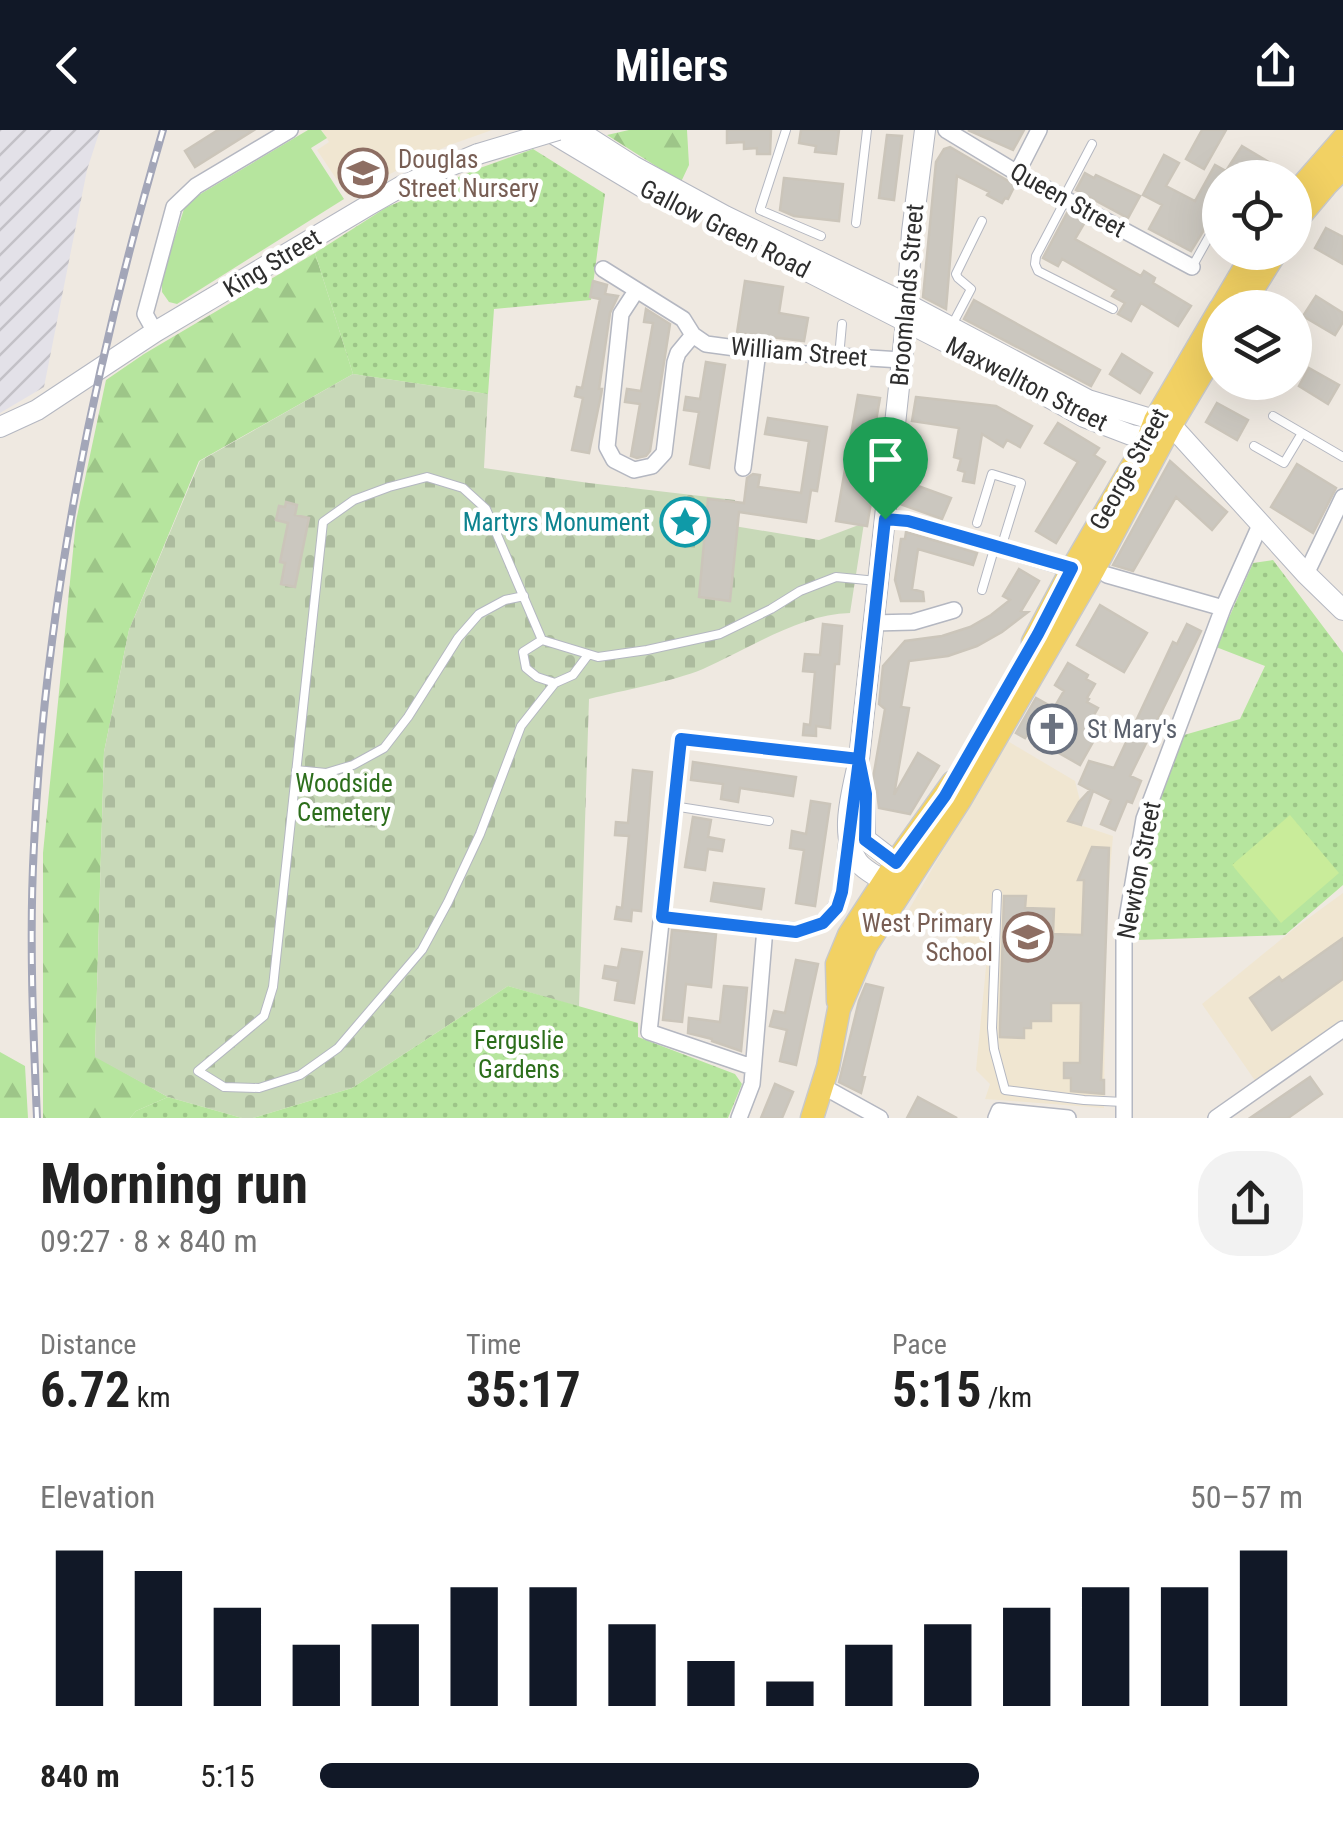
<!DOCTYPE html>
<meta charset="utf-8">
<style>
body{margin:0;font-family:"Roboto Condensed",sans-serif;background:#f2f2f2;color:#222;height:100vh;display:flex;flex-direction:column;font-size:38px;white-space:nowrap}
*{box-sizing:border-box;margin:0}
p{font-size:32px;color:#767676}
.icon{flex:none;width:55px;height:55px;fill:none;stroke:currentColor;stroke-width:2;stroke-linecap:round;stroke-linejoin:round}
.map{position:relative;height:988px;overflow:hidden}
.drawer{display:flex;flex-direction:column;background:#fff;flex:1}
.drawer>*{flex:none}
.controls{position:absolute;left:1202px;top:30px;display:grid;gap:20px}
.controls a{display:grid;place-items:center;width:110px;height:110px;border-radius:50%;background:#fff;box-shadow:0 10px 40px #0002;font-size:50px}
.pin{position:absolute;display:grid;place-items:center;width:85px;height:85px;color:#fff;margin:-102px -42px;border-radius:50% 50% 50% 0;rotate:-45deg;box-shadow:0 0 10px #0007}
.pin .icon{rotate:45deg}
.round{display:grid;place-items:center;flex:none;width:105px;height:105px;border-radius:40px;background:#f2f2f2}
.headline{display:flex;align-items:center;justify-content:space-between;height:170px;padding:0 40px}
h1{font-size:55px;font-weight:700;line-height:75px}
.metrics{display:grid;grid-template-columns:repeat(3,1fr);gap:15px;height:170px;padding:10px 40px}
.metrics div{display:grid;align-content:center}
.metrics b{font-size:50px;font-weight:700}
.metrics small{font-size:28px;font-weight:400}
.metrics p{font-size:28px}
.chart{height:280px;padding:20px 40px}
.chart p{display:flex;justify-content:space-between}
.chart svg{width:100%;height:180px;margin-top:10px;stroke:#111827;stroke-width:6}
ul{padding:0 40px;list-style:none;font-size:32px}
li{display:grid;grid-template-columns:160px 120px 1fr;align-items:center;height:75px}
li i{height:25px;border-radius:12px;background:#111827}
header{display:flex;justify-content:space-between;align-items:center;height:130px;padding:0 40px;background:#111827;color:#fff;font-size:45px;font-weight:700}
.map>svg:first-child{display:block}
.industrial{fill:url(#industrial-furrows)}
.education{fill:#f0e6d1}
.grass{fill:#b6e59e}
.forest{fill:url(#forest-firs)}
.cemetery{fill:url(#cemetery-stones)}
.park{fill:url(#park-dots)}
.pitch{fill:#c9ec9a}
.building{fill:#cbc7bf;stroke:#cbc5ba;stroke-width:2.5}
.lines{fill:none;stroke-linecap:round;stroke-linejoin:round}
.lane-casing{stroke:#b4b7c1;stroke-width:10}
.street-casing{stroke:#b4b7c1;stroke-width:18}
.secondary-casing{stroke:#b4b7c1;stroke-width:22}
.primary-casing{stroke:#c9c9c9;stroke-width:25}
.lane{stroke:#fff;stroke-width:8}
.street{stroke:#fff;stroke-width:15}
.secondary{stroke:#fff;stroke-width:20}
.primary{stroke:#f2d163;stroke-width:22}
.rail-casing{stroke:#a3a6b8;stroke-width:8}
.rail{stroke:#fff;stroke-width:4;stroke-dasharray:11;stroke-linecap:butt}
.secondary-bridge-casing{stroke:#b4b7c1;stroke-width:22;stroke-linecap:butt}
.secondary-bridge{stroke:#fff;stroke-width:20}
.route-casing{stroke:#fff;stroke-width:20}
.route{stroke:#1a73e8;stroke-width:12}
.labels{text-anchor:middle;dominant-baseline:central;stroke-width:9;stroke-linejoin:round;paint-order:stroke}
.education-label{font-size:25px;fill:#785e54;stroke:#fff;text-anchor:start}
.street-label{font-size:25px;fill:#2e2e2e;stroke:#fff}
.culture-label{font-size:25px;fill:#0d838f;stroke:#fff;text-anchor:end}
.worship-label{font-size:25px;fill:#5b616d;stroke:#fff;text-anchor:start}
.park-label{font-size:25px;fill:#2c6e1b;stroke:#fff}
</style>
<header><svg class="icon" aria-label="back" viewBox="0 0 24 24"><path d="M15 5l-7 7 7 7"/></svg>Milers<svg class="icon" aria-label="share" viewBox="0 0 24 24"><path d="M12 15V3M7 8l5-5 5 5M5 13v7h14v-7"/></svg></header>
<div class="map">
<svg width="1343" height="988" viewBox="0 0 1343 988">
<defs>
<pattern id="industrial-furrows" width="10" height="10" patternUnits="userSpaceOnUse" patternTransform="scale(2.5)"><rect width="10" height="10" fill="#e3e1e8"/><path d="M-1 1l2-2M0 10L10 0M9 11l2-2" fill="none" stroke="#c3c1c7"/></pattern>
<pattern id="forest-firs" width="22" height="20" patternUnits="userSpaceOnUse" patternTransform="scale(2.5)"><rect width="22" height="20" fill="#b6e59e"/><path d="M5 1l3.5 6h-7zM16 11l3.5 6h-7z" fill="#9dc588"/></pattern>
<pattern id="cemetery-stones" width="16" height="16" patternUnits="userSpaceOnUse" patternTransform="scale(2.5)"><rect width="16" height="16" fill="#c8d9b8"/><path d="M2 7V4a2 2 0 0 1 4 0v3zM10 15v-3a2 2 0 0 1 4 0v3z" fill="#acbb9e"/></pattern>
<pattern id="park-dots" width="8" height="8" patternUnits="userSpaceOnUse" patternTransform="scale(2.5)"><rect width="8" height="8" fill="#b6e59e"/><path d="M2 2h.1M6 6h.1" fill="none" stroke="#9dc588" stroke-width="1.8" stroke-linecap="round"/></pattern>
</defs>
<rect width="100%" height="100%" fill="#efe9e1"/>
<path class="industrial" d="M0,0H100L87,40L44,257L0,283Z"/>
<path class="education" d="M322,0H492L447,16L347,65L317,20L329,12Z
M1006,610L1075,651L1080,671L1068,691L1113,706L1106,788L1104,978L985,969L990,954L976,940L987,827L907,783Z
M1343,763V890L1256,952L1202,874L1295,798Z"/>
<path class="grass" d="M308,0H321L327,8L311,18L344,69L177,174L169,172L162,162V147L184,79L197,66Z"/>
<path class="forest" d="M629,0H687L689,35L681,52L607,5Z
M315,123L353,244L199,331L129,500L104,622L95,926L168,967L136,981L130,988H43V723L76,391L106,250L144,224Z
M0,922L25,936L28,988H0Z"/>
<path class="cemetery" d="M353,244L488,264L484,338L589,353L735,370L734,396L819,410L864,393L850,483C800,484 749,519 703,539C671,552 624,560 589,569L579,877L508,856L352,958L253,988H242L168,967L95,927L104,622L129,500L200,331Z"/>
<path class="park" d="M533,19L605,64L591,170L494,179L488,264L353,244L315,123L387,77L480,38Z
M1273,430L1343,523V755L1285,805L1137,810L1150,700L1177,607L1240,589L1265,536L1216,517L1253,433Z
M508,856L638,893V907L735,944L742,954L728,988H253L352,958Z
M168,967L242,988H130L136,981Z"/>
<path class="pitch" d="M1290,685L1339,743L1281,793L1232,735Z"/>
<path class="building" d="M218,0H254L195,37L185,21Z
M727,0H771L770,24H757V18L744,19V12L727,13Z
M801,0H839L836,24L815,22L816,16L799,13Z
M968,0H1024L1013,20Z
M1202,0H1226L1204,39L1186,29Z
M887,5L902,6L894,70L879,68Z
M1242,16L1272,34L1264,48H1220L1205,77L1215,82L1191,121L1149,99L1162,75L1143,65L1164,25L1179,33L1166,56L1195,71L1215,35L1226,41Z
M950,17L1015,55L1008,69L1005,68L1002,73L987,65L989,62L957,46L946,179L923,167L936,32L944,19Z
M1085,43L1094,48L1096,45L1140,66L1128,88L1076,60Z
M784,48L843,54L839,91L794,86L780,80Z
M1067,83L1085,92L1075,109L1141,146L1144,141L1155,148L1153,153L1191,176L1178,196L1141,173L1131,191L1118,184L1125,173L1112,166L1116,160L1062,129L1058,136L1043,128Z
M1326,98L1343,107V134L1315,118Z
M593,151L607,155L605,164L618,166L610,183L599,259H602L601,265L589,323L572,320L583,268L575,266L577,257L582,258L600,169L590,167Z
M745,151L783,157L779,183L808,188L804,211L737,203Z
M1316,166L1343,183V192L1335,205L1303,186Z
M974,170L1100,240L1091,256L964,189Z
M646,179L670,194L650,321L646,326L637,328L631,326L640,274L625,272L627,259L641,261L653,193L644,192Z
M1122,224L1152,243L1140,263L1110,244Z
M706,232L725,235L709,338L690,334L699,282L684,280L686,267L700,269Z
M1309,238L1339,255L1328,274L1299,256Z
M858,265L880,268L866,348L875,349L867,396L836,391Z
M916,267L996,276L1032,296L1020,317L1007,310L1003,317L982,304L974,353L963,351L965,342L958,340L961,329L954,327L959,298L912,291Z
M1217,273L1248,290L1237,310L1206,292Z
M768,288L827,297L817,361L811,360L806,392L739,382L730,471L699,467L708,369L744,373L747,348L753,344L760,345L758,357L801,363L809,311L765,304Z
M1058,293L1099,318L1094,325L1105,332L1056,413L1036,401L1078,332L1045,313Z
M1170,331L1227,382L1212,400L1176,367L1133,441L1113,435Z
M1297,334L1336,358L1313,403L1271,377Z
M907,352L951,368L942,389L900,374Z
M286,372L297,375L295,385L309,388L295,457L281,454L285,433L280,432L288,393L276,390L279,376L285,377Z
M906,402L977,423L973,435L918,419L912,459L923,462L924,471H901L895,450L901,409H905Z
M1019,439L1039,451L1021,481L1028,482L1002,502L977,516L948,526L909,531L901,577L909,578L894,665L918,623L939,636L910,684L879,678L877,660L872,654L885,579L879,574L883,536L905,511L942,506L970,497L991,485L1010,470L1003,466Z
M1100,475L1147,503L1124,542L1077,515Z
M823,494L842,496L839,534H835L830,598L816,596V606L803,605L804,594L810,595L815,542L803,541L805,524L820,525Z
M1187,494L1201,501L1130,646L1141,651L1132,673L1127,671L1115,700L1101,694L1111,670L1093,661L1081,695L1068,691L1079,672L1090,660L1079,654L1089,631L1114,638L1173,512L1177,514Z
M1068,533L1088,545L1086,549L1095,554L1087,568L1089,569L1087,572L1098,578L1087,597L1093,601L1088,609L1093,612L1080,635L1027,605L1025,608L1016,603L1036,568L1054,578L1064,561L1055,555Z
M693,632L796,647L793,666L740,658L738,672L721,669L723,654L691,650Z
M633,640L652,642L641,781L632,780L631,791L615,789L617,777L622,778L629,706L615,705L616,692L628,693Z
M811,671L830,674L815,776L796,773L804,720L790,718L792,701L806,704Z
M693,687L711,690L708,707L724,710L722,721L708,719L705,740L685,737Z
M1092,717L1109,718L1101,950H1104V964L1071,961V948H1064V933H1080L1081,873H1051V891H1031V898H1024V908L1000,907V898L1004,766H1026L1025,778L1054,779L1053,804L1082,805L1084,750H1078Z
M714,753L764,759L761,779L711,771Z
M672,800L716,804L711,857L686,854L682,892L663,890Z
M1343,808V849L1272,900L1250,868L1279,847L1282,851Z
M622,819L642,822L634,873L615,870L618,851L603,848L605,836L618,838Z
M796,830L818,834L796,935L780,931L787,900L770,896L774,881L785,883Z
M866,854L883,858L862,946L865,947L861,963L839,952L859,871Z
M724,856L747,858L741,921L712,911V909L688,903L689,888L720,892Z
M1310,947L1322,964L1288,988H1250Z
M775,954L793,962L782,988H761Z
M918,967L957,988H907Z"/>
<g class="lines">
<g class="lane-casing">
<path id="lane" d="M786,0L760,80L821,106
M1064,67L1092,14
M1066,69L1036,126L1035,134L1038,141L1113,179
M856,93L867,0
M1192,137L1220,87
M951,197L971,159L958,148L956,144L982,91
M839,227L842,194
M1273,286L1343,327
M1254,316L1284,333L1302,303
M977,393L992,344L1021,353L1001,418
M982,460L995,416
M542,510L523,522L526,538L537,547L555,553
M588,525L573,545L555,553L521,596L480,704L448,772L422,820L338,918L300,945L259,958L224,957L198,941L264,886L273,857L323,392L354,370L389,357L427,347L463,358L486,379L542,510L598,527L647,520L720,504L771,479L800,461L836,447L877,451
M296,640L326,643L353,635L384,618L408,587L458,508L479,484L505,470L524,466
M673,676L769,691
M997,764L992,898L994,919L1005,960L1084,970L1123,972"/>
</g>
<g class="street-casing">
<path id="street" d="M946,0L1017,43L1192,137
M1017,43L1039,0
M603,139L683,189L693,205L706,214L758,221L901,230
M636,161L621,184L607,317L614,330L634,340L652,336L664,323L675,232L678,223L693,205
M155,202L145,184L174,77L196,56L290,0
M743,338L758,221
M885,389L908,391L1072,439
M1306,444L1343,367
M1107,445L1223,478
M873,493L913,492L954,480
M662,787L796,801C848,794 842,754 847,712
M752,937L649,902L681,609L859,629
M824,957L880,988
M739,988L752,954L765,798
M996,988L999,981L1068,988
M1124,988V806L1144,689L1223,478L1261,393
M1216,988L1343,899"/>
</g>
<g class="secondary-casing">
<path id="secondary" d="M547,0L644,58
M577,0L633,36L725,86L907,174L1088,270L1171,295L1306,444L1343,480
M772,123L987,233L1084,287L1131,305L1159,310
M0,297L37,280L155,202L369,75L402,56L478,24
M865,666V709L896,733
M884,751C875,745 864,740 858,732C838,705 853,659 859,629L906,192L912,102L925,0"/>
</g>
<g class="primary-casing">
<path id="primary" d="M1295,64L1343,9
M1295,92L1327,54L1343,38
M1221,178L1254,122
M1241,178L1276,122
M1033,512L1072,439L1148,309L1155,290L1220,179
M838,871L837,834L849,805L903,722L953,652
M812,988L828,937L839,879L866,816L960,670L1093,441L1171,295L1220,213"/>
</g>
<use href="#lane" class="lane"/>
<use href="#street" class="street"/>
<use href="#secondary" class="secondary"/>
<use href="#primary" class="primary"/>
<g class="rail-casing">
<path id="rail" d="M37,988C33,897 29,806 34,715C45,472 95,233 163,0"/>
</g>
<use href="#rail" class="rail"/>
<g class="secondary-bridge-casing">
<path id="secondary-bridge" d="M478,24L558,0"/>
</g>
<use href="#secondary-bridge" class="secondary-bridge"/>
</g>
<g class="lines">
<g class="route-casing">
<path id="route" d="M885,389L859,629L842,762L837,778L823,793L796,802L662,787L681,609L859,629L866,664L865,710L896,733L945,666L1038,504L1072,438L908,391L885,389"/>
</g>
<use href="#route" class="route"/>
</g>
<defs>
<g id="school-ring" transform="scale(2.5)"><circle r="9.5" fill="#fff" stroke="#8d6e63" stroke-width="1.5"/><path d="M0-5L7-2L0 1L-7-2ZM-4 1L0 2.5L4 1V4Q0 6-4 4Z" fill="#8d6e63"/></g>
<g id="sight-ring" transform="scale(2.5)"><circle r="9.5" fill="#fff" stroke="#0f9aa8" stroke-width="1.5"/><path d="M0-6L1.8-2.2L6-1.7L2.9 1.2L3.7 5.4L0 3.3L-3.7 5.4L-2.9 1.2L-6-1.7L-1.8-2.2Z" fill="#0f9aa8"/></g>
<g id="church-ring" transform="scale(2.5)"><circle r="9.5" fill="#fff" stroke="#6b7280" stroke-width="1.5"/><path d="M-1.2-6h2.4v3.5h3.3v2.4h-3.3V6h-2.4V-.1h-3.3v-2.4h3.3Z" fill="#6b7280"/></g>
</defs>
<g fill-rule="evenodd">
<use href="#school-ring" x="363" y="43"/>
<use href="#sight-ring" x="685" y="392"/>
<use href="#church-ring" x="1052" y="599"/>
<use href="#school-ring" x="1028" y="807"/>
</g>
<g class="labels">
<g class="education-label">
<text x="398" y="29">Douglas<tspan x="398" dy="29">Street Nursery</tspan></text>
<text x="993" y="793" text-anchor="end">West Primary<tspan x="993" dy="29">School</tspan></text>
</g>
<g class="street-label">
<text transform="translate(1068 70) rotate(29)">Queen Street</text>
<text transform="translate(725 99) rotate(27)">Gallow Green Road</text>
<text transform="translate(272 133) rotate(-31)">King Street</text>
<text transform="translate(907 165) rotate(-85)">Broomlands Street</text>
<text transform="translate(799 222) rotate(5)">William Street</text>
<text transform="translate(1027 254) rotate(27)">Maxwellton Street</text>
<text transform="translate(1129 339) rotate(-61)">George Street</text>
<text transform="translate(1139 740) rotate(-79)">Newton Street</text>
</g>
<g class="culture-label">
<text x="650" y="392">Martyrs Monument</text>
</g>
<g class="worship-label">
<text x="1087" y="599">St Mary's</text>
</g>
<g class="park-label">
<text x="344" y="653">Woodside<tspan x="344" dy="29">Cemetery</tspan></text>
<text x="519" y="910">Ferguslie<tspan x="519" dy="29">Gardens</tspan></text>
</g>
</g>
</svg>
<div class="controls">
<a><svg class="icon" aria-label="locate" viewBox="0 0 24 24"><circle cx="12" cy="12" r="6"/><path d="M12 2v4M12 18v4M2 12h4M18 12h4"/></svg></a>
<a><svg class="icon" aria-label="layers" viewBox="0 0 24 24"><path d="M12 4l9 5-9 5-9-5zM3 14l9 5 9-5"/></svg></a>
</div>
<div class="pin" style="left:885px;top:389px;background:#1e9e55"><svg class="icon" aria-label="arrive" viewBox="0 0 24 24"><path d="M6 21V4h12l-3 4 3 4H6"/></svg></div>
</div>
<section class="drawer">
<div class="headline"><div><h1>Morning run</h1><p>09:27 · 8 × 840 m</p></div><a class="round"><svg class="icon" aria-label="share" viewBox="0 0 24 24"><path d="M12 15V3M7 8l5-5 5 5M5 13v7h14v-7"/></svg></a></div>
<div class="metrics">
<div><p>Distance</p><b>6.72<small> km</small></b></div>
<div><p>Time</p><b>35:17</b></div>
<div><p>Pace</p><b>5:15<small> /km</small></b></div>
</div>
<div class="chart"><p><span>Elevation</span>50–57 m</p>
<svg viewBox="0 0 160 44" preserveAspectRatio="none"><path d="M5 44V6M15 44V11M25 44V20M35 44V29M45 44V24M55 44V15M65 44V15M75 44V24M85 44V33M95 44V38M105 44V29M115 44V24M125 44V20M135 44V15M145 44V15M155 44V6"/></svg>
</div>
<ul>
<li><b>840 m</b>5:15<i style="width:67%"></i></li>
</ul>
</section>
